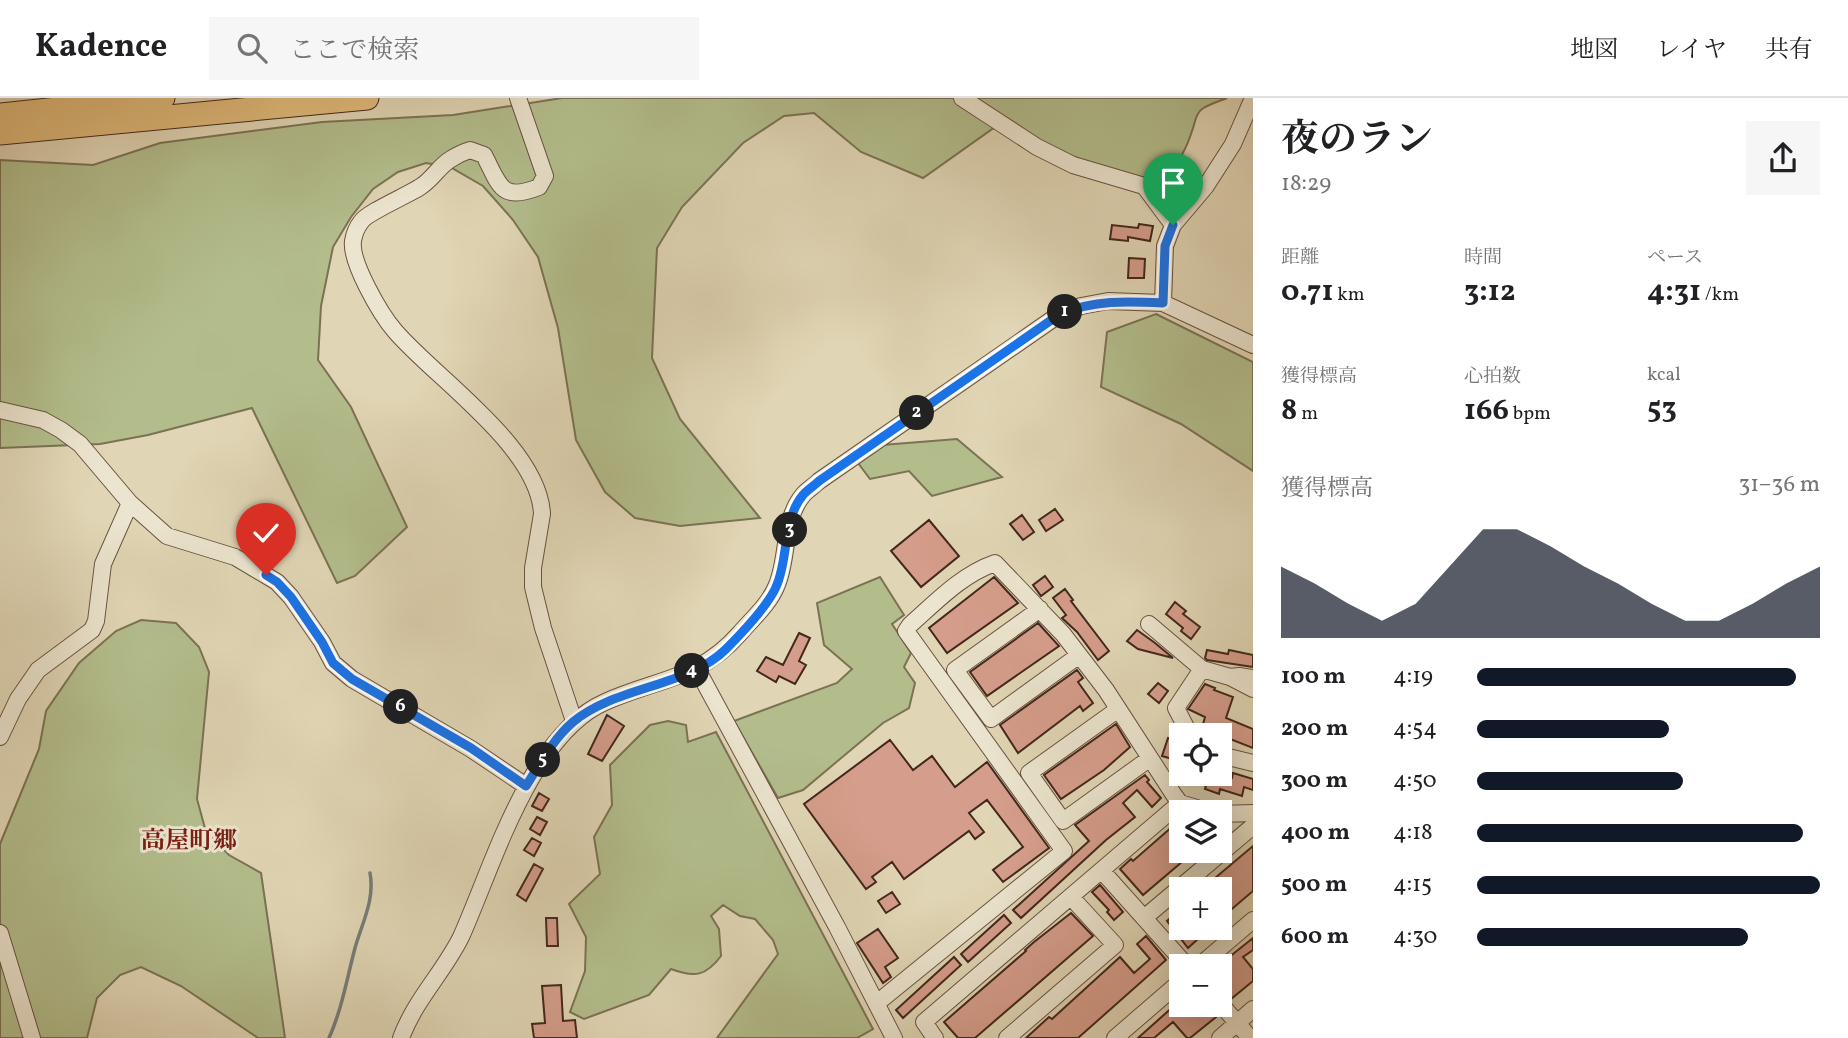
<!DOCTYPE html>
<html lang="ja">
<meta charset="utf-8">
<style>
body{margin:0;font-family:Vollkorn,"Noto Serif JP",serif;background:#f6f6f6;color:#202124;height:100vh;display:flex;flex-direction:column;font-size:26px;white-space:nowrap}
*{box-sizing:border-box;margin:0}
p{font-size:23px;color:#757577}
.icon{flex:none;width:38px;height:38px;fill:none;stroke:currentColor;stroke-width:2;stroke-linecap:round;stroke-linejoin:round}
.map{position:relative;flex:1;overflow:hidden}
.sheet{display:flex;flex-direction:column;background:#fff;width:595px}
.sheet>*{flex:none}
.fabs{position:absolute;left:1169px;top:625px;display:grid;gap:14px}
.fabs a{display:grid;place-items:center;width:63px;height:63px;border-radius:0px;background:#fff;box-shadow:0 7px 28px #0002;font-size:35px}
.pin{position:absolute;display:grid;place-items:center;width:60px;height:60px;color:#fff;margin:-72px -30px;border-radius:50% 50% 50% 0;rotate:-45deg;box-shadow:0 0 7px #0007}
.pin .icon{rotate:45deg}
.km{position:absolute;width:35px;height:35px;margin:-18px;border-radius:50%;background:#222;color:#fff;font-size:19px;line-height:35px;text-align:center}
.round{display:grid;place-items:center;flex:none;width:74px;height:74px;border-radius:0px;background:#f6f6f6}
.overview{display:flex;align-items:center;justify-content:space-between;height:119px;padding:0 28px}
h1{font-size:38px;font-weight:700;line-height:52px}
.figures{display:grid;grid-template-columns:repeat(3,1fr);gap:10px;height:119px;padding:7px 28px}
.figures div{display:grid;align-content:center}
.figures b{font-size:30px;font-weight:700}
.figures small{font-size:19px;font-weight:400}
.figures p{font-size:19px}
.chart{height:196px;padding:14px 28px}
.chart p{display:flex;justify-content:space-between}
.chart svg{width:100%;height:126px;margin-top:7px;fill:#111827;opacity:.7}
ul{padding:0 28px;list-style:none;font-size:23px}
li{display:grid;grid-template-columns:112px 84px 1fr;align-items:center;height:52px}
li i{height:18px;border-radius:9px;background:#111827}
header{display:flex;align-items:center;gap:42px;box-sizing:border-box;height:98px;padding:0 35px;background:#fff;border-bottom:2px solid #e0e0e0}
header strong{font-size:33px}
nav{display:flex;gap:38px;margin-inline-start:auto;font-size:24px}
.search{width:490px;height:63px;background:#f6f6f6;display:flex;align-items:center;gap:18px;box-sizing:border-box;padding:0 24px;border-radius:0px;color:#757577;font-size:26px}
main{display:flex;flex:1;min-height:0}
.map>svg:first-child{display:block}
.green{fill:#b3bd8c;stroke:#7b7254;stroke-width:2}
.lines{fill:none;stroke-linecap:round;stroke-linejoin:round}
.stream{stroke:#757d78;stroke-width:3.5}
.building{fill:#d59d8b;stroke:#43271c;stroke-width:2}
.minor-casing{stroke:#6a5242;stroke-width:18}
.highway-casing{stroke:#43271c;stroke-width:25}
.minor{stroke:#ebe4ce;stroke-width:16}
.highway{stroke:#e0ba7a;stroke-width:23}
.route-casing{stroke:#fff;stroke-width:14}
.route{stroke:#1a73e8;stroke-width:9}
.labels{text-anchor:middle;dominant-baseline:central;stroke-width:6;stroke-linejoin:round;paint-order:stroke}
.quarter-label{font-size:24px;font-weight:bold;fill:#7a1f14;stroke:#ebe4ce}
</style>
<header>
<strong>Kadence</strong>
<div class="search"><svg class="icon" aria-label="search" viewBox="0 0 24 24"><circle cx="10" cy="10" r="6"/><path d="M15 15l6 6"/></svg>ここで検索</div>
<nav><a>地図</a><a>レイヤ</a><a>共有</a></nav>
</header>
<main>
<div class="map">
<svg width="1253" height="940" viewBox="0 0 1253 940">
<rect width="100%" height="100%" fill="#e0d5b4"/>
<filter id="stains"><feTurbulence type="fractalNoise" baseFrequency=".00286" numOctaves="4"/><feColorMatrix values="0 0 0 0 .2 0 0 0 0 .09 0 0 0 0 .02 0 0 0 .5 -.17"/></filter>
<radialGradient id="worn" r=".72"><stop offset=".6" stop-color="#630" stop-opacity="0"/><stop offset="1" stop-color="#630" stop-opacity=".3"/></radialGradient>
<path class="green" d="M562,0H1227C1220,3 1209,6 1202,11C1196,15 1195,24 1193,30C1180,72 1166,83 1122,79L998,27L923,80L861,54L814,15L784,18L743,45L682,109L657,150L652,260L680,321L760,420L680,428L635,420L605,394L576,342L558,230L538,159L513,122L483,88L450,69L426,65L398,74L373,91L351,119L333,149L321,208L318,262L351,309L407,429L355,478L337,485L252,310L148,337L100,346L0,350V62L93,67L160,45L322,24L453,17Z
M1156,216L1253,264V373L1181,326L1101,289L1107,234Z
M957,341L1002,379L932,398L909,373L870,381L858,365L882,347Z
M880,479L904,517L892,526L911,555L904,569L915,585L909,610L883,625L803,692L778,700L734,623L837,585L852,571L824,547L817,505Z
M141,522L176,525L199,549L209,574L197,701L206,734L229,757L261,775L285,940H258L181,888L141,869L120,877L97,900L87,940H0V746L39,651L46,613L79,565L116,533Z
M668,623L686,627L688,644L716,634L873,931L857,940H717L778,856L773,842L755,821L740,818L723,807L711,818L719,831L721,858C706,878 695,880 671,871L649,897L584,921L570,914L585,873L586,839L569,806L600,776L594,739L612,707L610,667L650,627Z"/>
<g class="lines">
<path class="stream" d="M329,940C342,911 347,880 355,850C362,825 375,802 370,775"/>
</g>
<path class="building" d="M1139,126L1153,128L1150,143L1128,139V143L1110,141L1112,127L1138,130Z
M1129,160L1145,161L1144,180H1128Z
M1055,411L1063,422L1046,433L1039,422Z
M1022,417L1034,434L1023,442L1010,426Z
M929,422L959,458L921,489L891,453Z
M1045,478L1053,489L1041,498L1033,487Z
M994,479L1018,505L947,555L929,530Z
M1065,491L1073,502L1071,503L1109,553L1098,562L1077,534L1062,520L1066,517L1053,500Z
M1175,504L1186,513L1183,516L1200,529L1191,541L1181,533L1183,530L1166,516Z
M1038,525L1059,548L987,598L970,574Z
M1137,532L1155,545L1173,560L1138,551L1127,543Z
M799,535L810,540L799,563L806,567L795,586L779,578L776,584L757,573L766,559L783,567Z
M1207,552L1228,556L1229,552L1253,557V569L1207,562L1205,560Z
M1077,572L1083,580L1078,584L1093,605L1083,613L1080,608L1018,655L1000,627Z
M1158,585L1168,593L1159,605L1148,596Z
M1205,586L1215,590L1214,592L1233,599L1226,620L1253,631V650L1220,637H1200L1205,619L1188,611Z
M607,617L624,628L602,663L588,656Z
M1116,626L1130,649L1104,672L1061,701L1044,677Z
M1168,640L1181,644L1176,662L1162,658Z
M890,642L913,672L932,658L955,689L987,664L1049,750L1003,784L993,772L1023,749L987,702L969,715L984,734L975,741L969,733L904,781L892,764L872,779L876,784L866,791L804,706Z
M1233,675L1253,681V692L1244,689L1242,698L1220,691L1219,696L1205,691L1206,688L1174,677L1219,676L1232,680Z
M1145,677L1149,682L1147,684L1161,700L1152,709L1137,692L1123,705L1135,719L1106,742L1021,820L1013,812L1089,743L1075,727Z
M539,695L549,701L542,713L532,708Z
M537,719L547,724L540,737L530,731Z
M1181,721V752H1196L1143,797L1120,771L1131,761L1133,763Z
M532,740L541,745L534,758L524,752Z
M1253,748V793L1220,821V791H1202Z
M534,766L543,771L526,803L517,797Z
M1100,787L1123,814L1114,822L1107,814L1109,812L1092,794Z
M892,794L900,806L886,815L878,803Z
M1071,815L1093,838L975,940H958L944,924L1026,853L1025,852L1034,844Z
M1176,815L1181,821V830H1210L1188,850L1167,823Z
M1004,817L1011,825L968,864L961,856Z
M546,820H557L558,848H547Z
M878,831L898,860L885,869L891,879L883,885L857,845Z
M1146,838L1166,862L1078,940H1026L1049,919L1052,921L1120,859L1134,875L1150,861L1137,846Z
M1253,840V852L1243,859L1253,871V883L1231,901L1220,886V868H1218Z
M954,859L961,867L903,920L896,912Z
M561,887L563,923L575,922L577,940H534L532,926L545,925L542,888Z
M1176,906H1206L1216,919L1190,940H1187L1173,924L1154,940H1138Z"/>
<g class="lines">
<g class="minor-casing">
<path id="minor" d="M518,0L545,78L539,89C501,104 500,88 484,57L470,52C464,54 457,57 451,61C439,68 432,82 420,89C408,97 366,115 361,124C357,129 354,137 353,143C350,164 381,217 395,233C435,280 539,349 542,416L533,470V489L543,530L574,623
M962,0L1037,49L1073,67L1144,88L1173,127
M1163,205L1165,148L1173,127L1206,88L1233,46L1253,0
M0,312L43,322L61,332L80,346L130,405L167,438L235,459L277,484L291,499L322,544L333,565L352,581L471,651L526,688
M1040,511L955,572L991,621L1078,558
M1149,526L1202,571L1230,579
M697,571L837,829L894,940
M1253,580L1239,578L1230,579L1253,591
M1117,612L1029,675L1063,723L1149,661
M1190,637L1176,610L1202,571
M0,639L18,601L38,572L92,532L96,523L103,466L130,405
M1220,657L1253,665
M1220,716L1253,715
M1102,773L1187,868
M1144,820L1253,728
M0,835L32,940
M1199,868L1253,822
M877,905L1064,753L906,533L910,527C936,504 961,477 995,465L1063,536L1106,592L1174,697L1180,705L1210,714
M1220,905L1250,940
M401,940C415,902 443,875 461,839C493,768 530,637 605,604C658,580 699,582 740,535C752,521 769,506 776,489C789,461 782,422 803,397C807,392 814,388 819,383L1060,216L1081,208L1108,203L1163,205L1253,247
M935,940L924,924L1180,705
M1007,940L1115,847L1071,799
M1115,940L1181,883
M1220,940L1253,911"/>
</g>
<g class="highway-casing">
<path id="highway" d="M0,17L163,0
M0,35L367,0"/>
</g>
<use href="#minor" class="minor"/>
<use href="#highway" class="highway"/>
</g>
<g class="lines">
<g class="route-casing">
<path id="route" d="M266,477L277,484L291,499L322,544L333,565L352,581L471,650L526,688C540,666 553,641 573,624C616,588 688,589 726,551C742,535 767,509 776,489C789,461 782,422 803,397C807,392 814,388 819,383L1060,216C1094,202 1126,203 1163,205L1165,148L1173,127"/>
</g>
<use href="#route" class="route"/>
</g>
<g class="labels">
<g class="quarter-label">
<text x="189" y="744">高屋町郷</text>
</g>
</g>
<rect width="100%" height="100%" filter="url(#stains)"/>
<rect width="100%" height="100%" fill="url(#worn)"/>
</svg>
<div class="fabs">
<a><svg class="icon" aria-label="locate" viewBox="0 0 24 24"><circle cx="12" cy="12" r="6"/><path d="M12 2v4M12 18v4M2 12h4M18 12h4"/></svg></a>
<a><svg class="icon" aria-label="layers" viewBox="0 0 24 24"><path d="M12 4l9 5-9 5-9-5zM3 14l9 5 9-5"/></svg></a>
<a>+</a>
<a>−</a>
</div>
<div class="pin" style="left:1173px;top:127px;background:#1e9e55"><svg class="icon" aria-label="arrive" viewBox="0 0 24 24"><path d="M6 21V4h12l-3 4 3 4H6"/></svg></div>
<div class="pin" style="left:266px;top:477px;background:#d93025"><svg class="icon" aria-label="check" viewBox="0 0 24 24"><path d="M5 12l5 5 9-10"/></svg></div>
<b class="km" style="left:1065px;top:214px">1</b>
<b class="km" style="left:917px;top:315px">2</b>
<b class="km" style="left:790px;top:432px">3</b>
<b class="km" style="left:692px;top:573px">4</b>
<b class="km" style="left:543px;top:662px">5</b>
<b class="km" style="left:401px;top:609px">6</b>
</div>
<section class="sheet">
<div class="overview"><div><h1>夜のラン</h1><p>18:29</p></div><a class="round"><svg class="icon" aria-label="share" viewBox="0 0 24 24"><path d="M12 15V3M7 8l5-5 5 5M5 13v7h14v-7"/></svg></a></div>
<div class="figures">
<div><p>距離</p><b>0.71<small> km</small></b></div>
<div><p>時間</p><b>3:12</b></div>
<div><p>ペース</p><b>4:31<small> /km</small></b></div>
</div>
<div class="figures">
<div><p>獲得標高</p><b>8<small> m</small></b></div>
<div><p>心拍数</p><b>166<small> bpm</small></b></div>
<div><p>kcal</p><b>53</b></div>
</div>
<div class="chart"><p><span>獲得標高</span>31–36 m</p>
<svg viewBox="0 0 160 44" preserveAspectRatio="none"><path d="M0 44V19L10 25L20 32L30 38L40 32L50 19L60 6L70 6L80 12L90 19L100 25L110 32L120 38L130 38L140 32L150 25L160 19V44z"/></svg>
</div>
<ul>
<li><b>100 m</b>4:19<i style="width:93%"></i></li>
<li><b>200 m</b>4:54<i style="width:56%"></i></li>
<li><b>300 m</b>4:50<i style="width:60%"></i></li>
<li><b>400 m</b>4:18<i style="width:95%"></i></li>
<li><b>500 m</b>4:15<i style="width:100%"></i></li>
<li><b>600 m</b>4:30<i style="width:79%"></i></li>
</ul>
</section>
</main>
